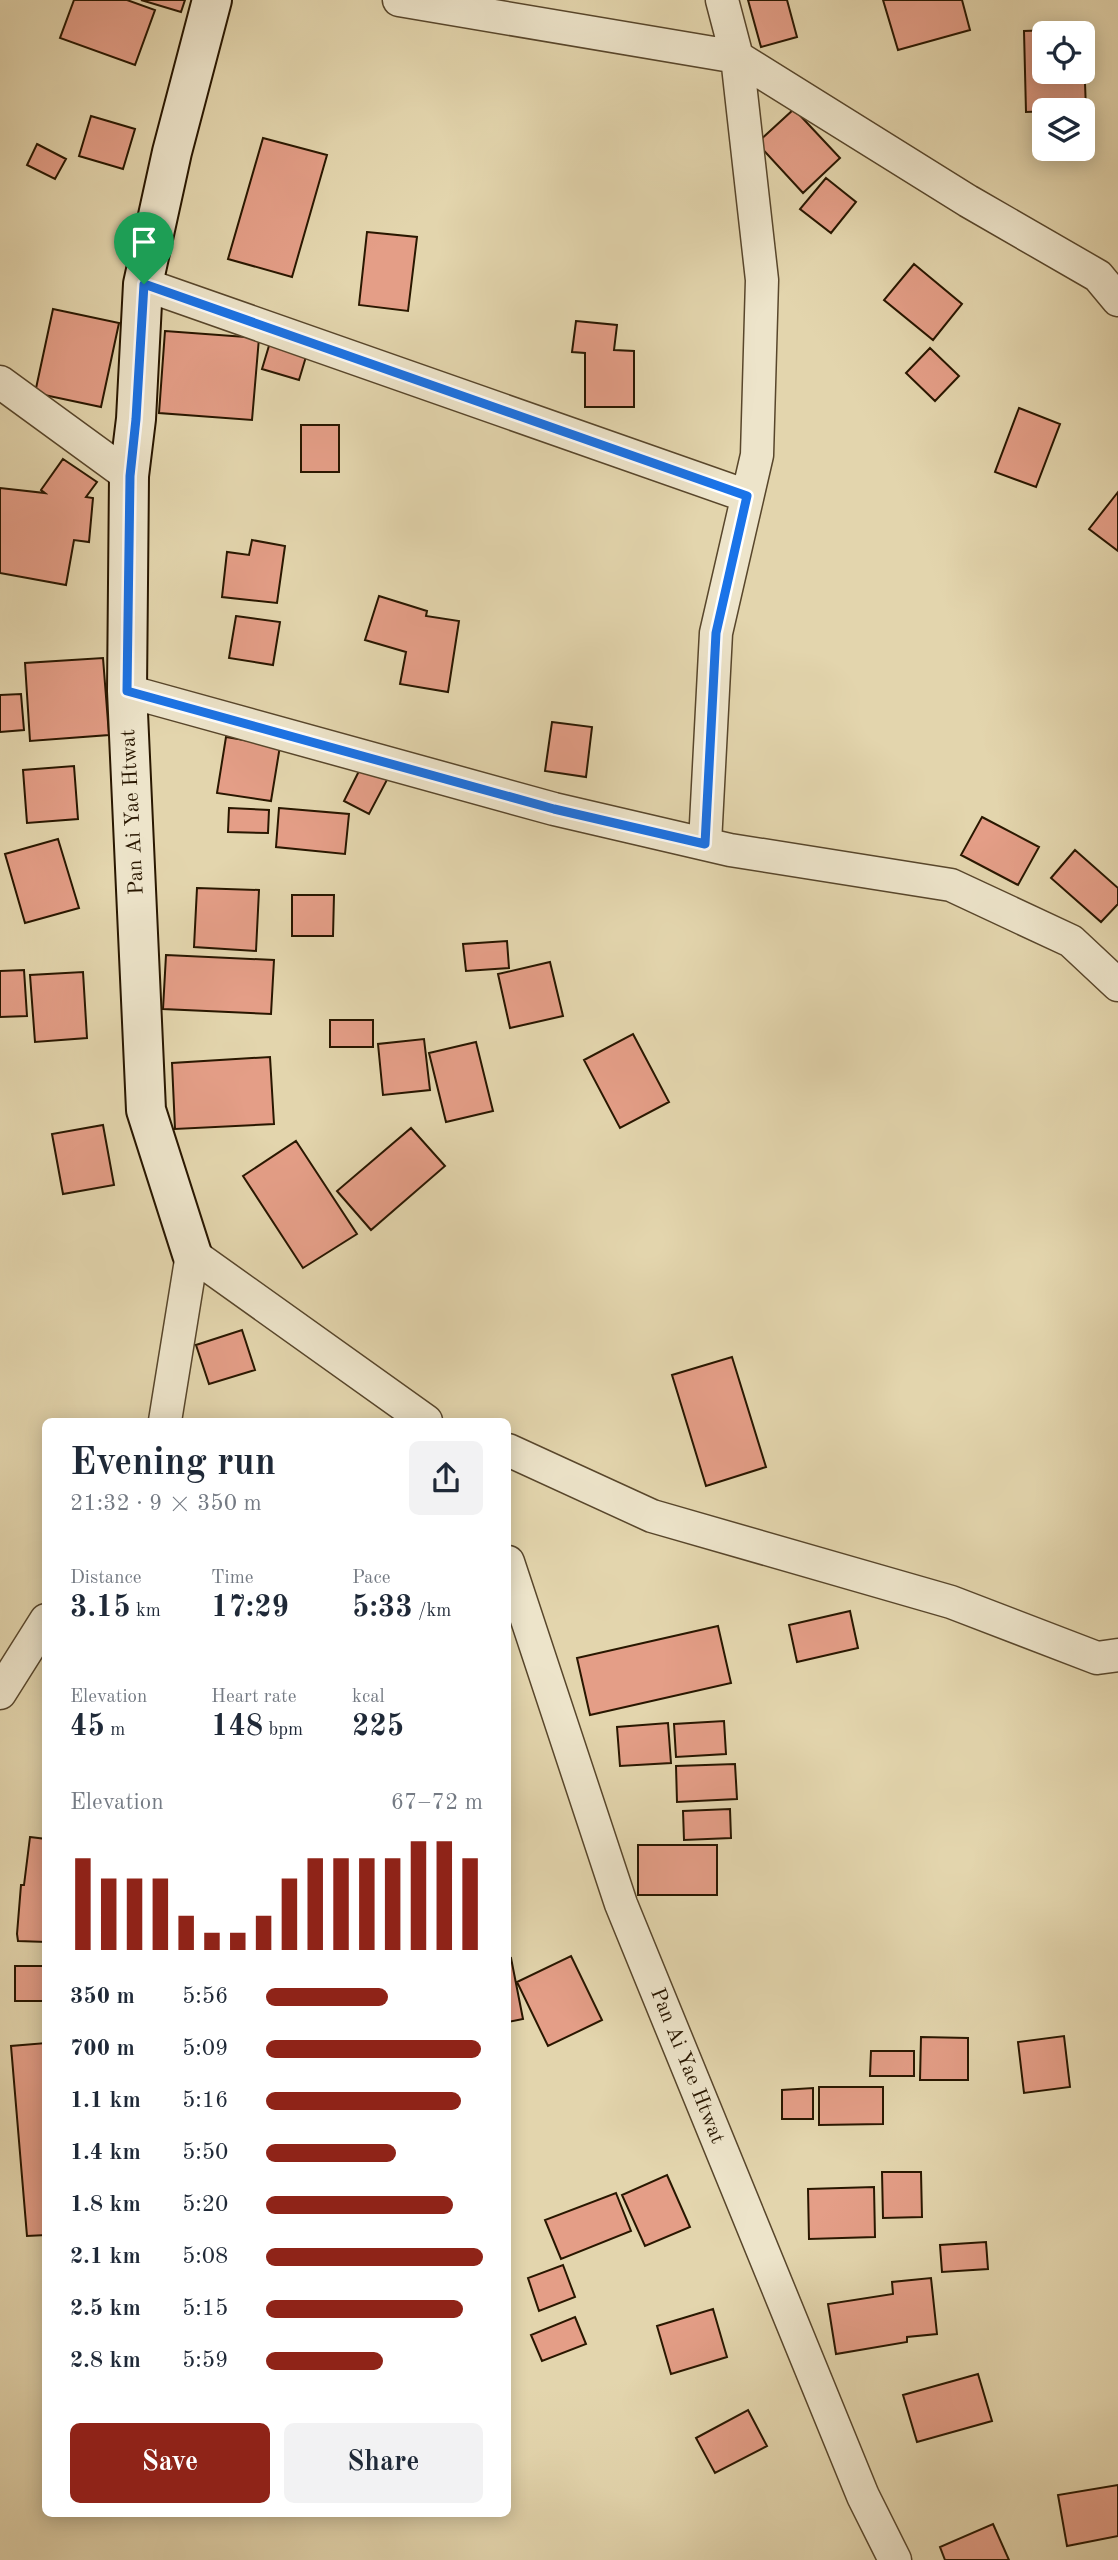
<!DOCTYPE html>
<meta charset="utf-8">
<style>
body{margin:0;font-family:"Old Standard TT",serif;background:#f2f2f3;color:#1f2937;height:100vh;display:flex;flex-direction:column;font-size:26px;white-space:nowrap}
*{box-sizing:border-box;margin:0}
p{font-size:23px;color:#747a83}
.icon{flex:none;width:38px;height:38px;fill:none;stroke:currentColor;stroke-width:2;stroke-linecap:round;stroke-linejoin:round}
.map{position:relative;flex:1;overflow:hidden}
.details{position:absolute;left:42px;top:1418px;width:469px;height:1099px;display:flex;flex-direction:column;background:#fff;border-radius:10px;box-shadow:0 4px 18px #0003}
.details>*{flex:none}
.fabs{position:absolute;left:1032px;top:21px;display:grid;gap:14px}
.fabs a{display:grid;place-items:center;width:63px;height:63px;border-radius:10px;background:#fff;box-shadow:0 4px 18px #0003;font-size:35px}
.pin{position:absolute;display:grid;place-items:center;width:60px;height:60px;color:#fff;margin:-72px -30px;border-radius:50% 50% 50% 0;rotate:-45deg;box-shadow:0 0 7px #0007}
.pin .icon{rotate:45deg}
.round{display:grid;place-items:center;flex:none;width:74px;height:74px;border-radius:10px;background:#f2f2f3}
.headline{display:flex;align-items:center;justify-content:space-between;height:119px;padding:0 28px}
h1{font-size:38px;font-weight:700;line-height:52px}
.stats{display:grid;grid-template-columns:repeat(3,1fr);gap:10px;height:119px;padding:7px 28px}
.stats div{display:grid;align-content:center}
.stats b{font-size:30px;font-weight:700}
.stats small{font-size:19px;font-weight:400}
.stats p{font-size:19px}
.chart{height:196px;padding:14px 28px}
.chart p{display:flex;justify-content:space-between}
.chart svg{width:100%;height:126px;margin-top:7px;stroke:#8f2418;stroke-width:6}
.primary-button{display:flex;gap:14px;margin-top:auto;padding:14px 28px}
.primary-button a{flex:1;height:80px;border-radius:10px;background:#8f2418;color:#fff;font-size:28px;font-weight:700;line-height:80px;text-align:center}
.primary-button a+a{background:#f2f2f3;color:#1f2937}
ul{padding:0 28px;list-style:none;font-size:23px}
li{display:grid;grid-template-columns:112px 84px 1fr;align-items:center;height:52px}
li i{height:18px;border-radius:9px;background:#8f2418}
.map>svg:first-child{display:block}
.building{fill:#e49e87;stroke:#291700;stroke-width:2;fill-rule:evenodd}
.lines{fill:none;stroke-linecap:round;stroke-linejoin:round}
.street-casing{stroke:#58462b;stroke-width:35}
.secondary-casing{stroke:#291700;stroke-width:42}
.street{stroke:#ede4ca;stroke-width:32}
.secondary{stroke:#ede4ca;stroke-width:38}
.route-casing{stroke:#fff;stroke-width:14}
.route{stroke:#1a73e8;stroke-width:9}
.labels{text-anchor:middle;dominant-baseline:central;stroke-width:7;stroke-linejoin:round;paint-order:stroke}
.street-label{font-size:21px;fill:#291700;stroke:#ede4ca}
</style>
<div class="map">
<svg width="1118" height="2560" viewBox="0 0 1118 2560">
<rect width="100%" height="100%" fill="#e3d5ad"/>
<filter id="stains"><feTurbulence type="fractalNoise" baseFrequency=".00286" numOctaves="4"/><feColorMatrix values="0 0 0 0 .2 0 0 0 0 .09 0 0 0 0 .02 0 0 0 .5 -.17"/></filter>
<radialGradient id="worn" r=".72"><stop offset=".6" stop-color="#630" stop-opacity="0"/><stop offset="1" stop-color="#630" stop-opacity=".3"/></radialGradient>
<path class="building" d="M74,0H127L155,10L135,65L60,38Z
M141,0H185L181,12Z
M748,0H787L797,37L761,47Z
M883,0H962L970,30L898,50Z
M1083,29L1086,110L1026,112L1024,31ZM1045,33H1083V72H1045Z
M794,109L840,158L803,193L757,143Z
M91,116L135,129L123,169L79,156Z
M263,138L327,155L292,277L228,259Z
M37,144L66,159L55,179L27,165Z
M826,178L856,202L831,233L800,209Z
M367,232L417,237L408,311L359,305Z
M914,264L962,304L933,340L884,300Z
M53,309L119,323L101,407L35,393Z
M576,321L617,325L614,350L634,351V407H585V353L572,352Z
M165,331L259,338L252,420L159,413Z
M271,339L308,350L299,380L262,369Z
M930,348L959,376L935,401L906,373Z
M1019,408L1060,424L1036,487L995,472Z
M301,425H339V472H301Z
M63,459L97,482L86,497L93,498L89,542L74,540L66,585L0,573V488L45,493L41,490Z
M1118,492V551L1089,529Z
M252,540L285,546L277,603L222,597L227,552L249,555Z
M379,596L427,611L426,616L459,621L448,692L400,684L406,652L365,640Z
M236,616L280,622L273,665L229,658Z
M103,658L109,735L30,741L25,663Z
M21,694L24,730L0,732V695Z
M552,722L592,727L586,777L545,771Z
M226,737L280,746L271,801L217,793Z
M363,763L389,776L369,814L344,801Z
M74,766L78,819L27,823L23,770Z
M229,808L269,810L268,833L228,832Z
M279,808L349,814L345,854L276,847Z
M982,817L1039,847L1018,885L961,855Z
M58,839L79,908L25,923L5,854Z
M1075,850L1118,888V904L1101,922L1051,878Z
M197,888L259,890L256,951L194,947Z
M292,895H334L333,936H292Z
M507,941L509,968L466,971L463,944Z
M166,955L274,960L271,1014L163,1009Z
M550,962L563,1016L510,1028L498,974Z
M24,970L27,1016L0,1017V971Z
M83,972L87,1038L35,1042L30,975Z
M330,1020H373V1047H330Z
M633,1034L669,1102L620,1128L584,1060Z
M424,1039L430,1090L383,1095L378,1044Z
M476,1042L493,1111L446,1122L429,1053Z
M270,1057L274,1124L175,1129L172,1063Z
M103,1125L114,1185L63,1194L52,1134Z
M411,1128L445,1166L371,1230L337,1191Z
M296,1141L357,1234L303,1268L243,1176Z
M242,1330L255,1370L209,1384L196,1345Z
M732,1357L766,1467L706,1486L672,1375Z
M850,1611L858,1648L797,1662L789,1625Z
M718,1626L731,1683L590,1715L577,1658Z
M724,1721L726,1754L676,1757L674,1724Z
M668,1723L671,1763L620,1766L617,1727Z
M735,1764L737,1799L677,1802L676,1766Z
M730,1809L731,1838L684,1840L683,1811Z
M30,1837L46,1839V1942L18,1941L17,1934L21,1885H24Z
M638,1845H717V1895H638Z
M571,1956L602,2020L548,2046L517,1982Z
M511,1958L523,2019L508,2022V1959Z
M15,1966H45L44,2001H15Z
M1064,2036L1070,2087L1024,2093L1018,2042Z
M921,2037L968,2038V2080H920Z
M46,2043V2235L27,2236L11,2046Z
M871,2051H914V2076H870Z
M819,2087H883V2124L819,2125Z
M813,2088V2119H782V2090Z
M882,2172H921L922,2217L883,2218Z
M667,2175L690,2227L645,2246L622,2195Z
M874,2187L875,2237L809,2239L808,2189Z
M616,2193L631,2231L561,2259L545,2220Z
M986,2242L988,2269L942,2272L940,2245Z
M563,2265L575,2297L539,2311L528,2278Z
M931,2278L937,2334L907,2337V2342L836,2354L828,2304L893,2294L892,2282Z
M713,2309L727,2357L671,2374L657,2326Z
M575,2317L586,2344L542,2361L531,2335Z
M978,2374L992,2421L917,2442L903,2395Z
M748,2410L767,2446L715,2473L696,2438Z
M1118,2485V2536L1067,2546L1058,2495Z
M993,2524L1009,2560H945L940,2547Z"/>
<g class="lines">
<g class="street-casing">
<path id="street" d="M399,0L737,57L968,201L1098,276L1118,300
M143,284L747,496
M0,382L129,476
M127,691L554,809L730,850L951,885L1071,941L1118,985
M705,843L716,633L757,455L762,280L737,57L722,0
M165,1421L192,1254L426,1421
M508,1450L652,1516L951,1602L1097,1658L1118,1655
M508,1562L621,1904L863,2496L895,2560
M0,1693L46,1620"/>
</g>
<g class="secondary-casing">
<path id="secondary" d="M192,1254L146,1110L127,691L129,476L136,419L143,284L172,152L212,0"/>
</g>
<use href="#street" class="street"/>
<use href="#secondary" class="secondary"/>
</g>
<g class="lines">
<g class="route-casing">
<path id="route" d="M144,284L747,496L716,633L705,844L554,809L127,691L130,476L136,419Z"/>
</g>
<use href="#route" class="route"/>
</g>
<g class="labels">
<g class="street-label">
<text transform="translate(133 812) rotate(-93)">Pan Ai Yae Htwat</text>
<text transform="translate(687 2066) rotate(68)">Pan Ai Yae Htwat</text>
</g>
</g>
<rect width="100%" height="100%" filter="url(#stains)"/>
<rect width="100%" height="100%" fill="url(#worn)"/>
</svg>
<div class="fabs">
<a><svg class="icon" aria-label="locate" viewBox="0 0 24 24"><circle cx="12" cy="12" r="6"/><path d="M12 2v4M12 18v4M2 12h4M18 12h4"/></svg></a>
<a><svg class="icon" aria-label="layers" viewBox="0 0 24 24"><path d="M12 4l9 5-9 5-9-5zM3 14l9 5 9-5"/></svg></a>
</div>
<div class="pin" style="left:144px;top:284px;background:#1e9e55"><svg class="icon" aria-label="arrive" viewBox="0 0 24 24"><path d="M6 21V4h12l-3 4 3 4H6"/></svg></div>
<section class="details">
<div class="headline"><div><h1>Evening run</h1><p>21:32 · 9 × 350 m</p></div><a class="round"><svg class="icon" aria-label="share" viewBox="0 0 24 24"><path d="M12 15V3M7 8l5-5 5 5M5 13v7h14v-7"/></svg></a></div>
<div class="stats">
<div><p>Distance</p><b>3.15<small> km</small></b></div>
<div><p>Time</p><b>17:29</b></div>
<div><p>Pace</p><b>5:33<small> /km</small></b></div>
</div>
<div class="stats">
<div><p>Elevation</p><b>45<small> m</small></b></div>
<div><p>Heart rate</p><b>148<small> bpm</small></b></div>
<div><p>kcal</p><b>225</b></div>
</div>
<div class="chart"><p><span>Elevation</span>67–72 m</p>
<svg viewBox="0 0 160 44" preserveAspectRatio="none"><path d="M5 44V12M15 44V19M25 44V19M35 44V19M45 44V32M55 44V38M65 44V38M75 44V32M85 44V19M95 44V12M105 44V12M115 44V12M125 44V12M135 44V6M145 44V6M155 44V12"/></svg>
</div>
<ul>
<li><b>350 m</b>5:56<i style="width:56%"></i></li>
<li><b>700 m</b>5:09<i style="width:99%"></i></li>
<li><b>1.1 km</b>5:16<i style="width:90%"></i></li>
<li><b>1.4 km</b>5:50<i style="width:60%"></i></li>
<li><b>1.8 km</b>5:20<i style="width:86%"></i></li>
<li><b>2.1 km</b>5:08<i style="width:100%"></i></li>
<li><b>2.5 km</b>5:15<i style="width:91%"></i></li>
<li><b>2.8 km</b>5:59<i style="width:54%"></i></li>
</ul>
<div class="primary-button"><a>Save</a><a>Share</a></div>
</section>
</div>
